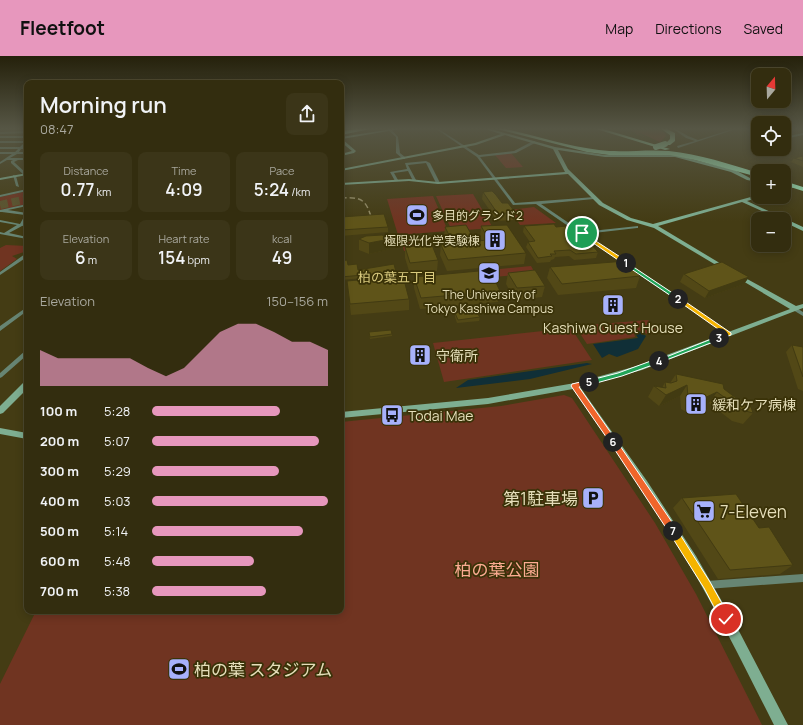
<!DOCTYPE html>
<meta charset="utf-8">
<style>
body{margin:0;font-family:Manrope,"Noto Sans JP",sans-serif;background:#3b3518;color:#f1f3f6;height:100vh;display:flex;flex-direction:column;font-size:15px;white-space:nowrap}
*{box-sizing:border-box;margin:0}
p{font-size:13px;color:#a9a89e}
.icon{flex:none;width:22px;height:22px;fill:none;stroke:currentColor;stroke-width:2;stroke-linecap:round;stroke-linejoin:round}
.map{position:relative;flex:1;overflow:hidden}
.panel{position:absolute;left:24px;top:24px;width:320px;height:534px;display:flex;flex-direction:column;background:#332d0f;border-radius:8px;box-shadow:0 2px 10px #0003,0 0 0 1px #4e492f}
.panel>*{flex:none}
.needle{width:26px;rotate:19deg}
.buttons{position:absolute;left:751px;top:12px;display:grid;gap:8px}
.buttons a{display:grid;place-items:center;width:40px;height:40px;border-radius:8px;background:#332d0f;box-shadow:0 2px 10px #0003,0 0 0 1px #4e492f;font-size:20px}
.pin{position:absolute;display:grid;place-items:center;width:34px;height:34px;color:#fff;margin:-17px;border:2px solid #fff;border-radius:50%;box-shadow:0 1px 4px #0007}
.km{position:absolute;width:20px;height:20px;margin:-10px;border-radius:50%;background:#222;color:#fff;font-size:11px;line-height:20px;text-align:center}
.round{display:grid;place-items:center;flex:none;width:42px;height:42px;border-radius:8px;background:#3b3518}
.headline{display:flex;align-items:center;justify-content:space-between;height:68px;padding:0 16px}
h1{font-size:22px;font-weight:600;line-height:30px}
.stats{display:grid;grid-template-columns:repeat(3,1fr);gap:6px;height:68px;padding:4px 16px}
.stats div{display:grid;align-content:center;border-radius:8px;background:#3b3518;text-align:center}
.stats b{font-size:17px;font-weight:600}
.stats small{font-size:11px;font-weight:400}
.stats p{font-size:11px}
.chart{height:112px;padding:8px 16px}
.chart p{display:flex;justify-content:space-between}
.chart svg{width:100%;height:72px;margin-top:4px;fill:#e797bd;opacity:.7}
ul{padding:0 16px;list-style:none;font-size:13px}
li{display:grid;grid-template-columns:64px 48px 1fr;align-items:center;height:30px}
li i{height:10px;border-radius:5px;background:#e797bd}
header{display:flex;align-items:center;gap:24px;box-sizing:border-box;height:56px;padding:0 20px;background:#e797bd;color:#111}
header strong{font-size:19px}
nav{display:flex;gap:22px;margin-inline-start:auto;font-size:14px}
.map>svg:first-child{display:block}
.green{fill:#703421}
.water{fill:#102f37}
.lines{fill:none;stroke-linecap:round;stroke-linejoin:round}
.highway-tunnel{stroke:#5c542d;stroke-width:8;stroke-dasharray:8 4;stroke-linecap:butt}
.street{fill:#678573;fill-rule:evenodd}
.secondary{fill:#7eae91;fill-rule:evenodd}
.highway{fill:#9deabd;fill-rule:evenodd}
.rail{stroke:#948c66;stroke-width:1.5;stroke-dasharray:5.5 3;stroke-linecap:butt}
.highway-bridge{stroke:#9deabd;stroke-width:6}
.wall{fill:#524816}
.shaded-wall{fill:#423b12}
.building{fill:#5f5419;stroke:#423b12}
.split-1{fill:#f5b400;stroke:#fff}
.split-2{fill:#22a559;stroke:#fff}
.split-3{fill:#f5b400;stroke:#fff}
.split-4{fill:#22a559;stroke:#fff}
.split-5{fill:#22a559;stroke:#fff}
.split-6{fill:#f0652b;stroke:#fff}
.split-7{fill:#f0652b;stroke:#fff}
.split-8{fill:#f5b400;stroke:#fff}
.labels{text-anchor:middle;dominant-baseline:central;stroke-width:3.5;stroke-linejoin:round;paint-order:stroke}
.far-poi-label{font-size:12px;fill:#e5deba;stroke:#3a3208;text-anchor:start}
.far-neighbourhood-label{font-size:13px;fill:#d9ca7e;stroke:#3a3208}
.poi-label{font-size:14px;fill:#e5deba;stroke:#3a3208;text-anchor:start}
.near-poi-label{font-size:17px;fill:#e5deba;stroke:#3a3208;text-anchor:start}
.near-park-label{font-size:17px;fill:#fcab92;stroke:#3a3208}
</style>
<header>
<strong>Fleetfoot</strong>
<nav><a>Map</a><a>Directions</a><a>Saved</a></nav>
</header>
<div class="map">
<svg width="803" height="669" viewBox="0 0 803 669">
<rect width="100%" height="100%" fill="#443c14"/>
<path class="green" d="M631,72H655L665,77L666,80L660,86L640,77H637L651,84L635,77H637L631,75Z
M511,97L523,111L506,112L495,99Z
M27,135V148L0,154V141Z
M473,138L493,172L452,175L436,140Z
M433,140L448,175L398,179L387,143Z
M534,151L556,167L520,169L510,154Z
M422,182L427,193L404,195L401,183Z
M6,189L27,190L25,192L27,195L12,200L17,203L0,215V192Z
M531,210L535,217L453,225L450,218Z
M648,264L659,277L647,278L641,275L634,276L635,281L587,288L575,270Z
M571,272L592,304L444,326L433,287Z
M564,339L572,342L655,467L696,538L762,669H0V628L36,555H341V366L501,350Z"/>
<path class="water" d="M640,276L646,280L638,293L617,301L609,298L602,302L593,288L638,282L635,277Z
M587,307L592,308L530,323L456,332L468,324Z"/>
<g class="lines">
<path class="highway-tunnel" d="M0,149L27,143"/>
<path class="street" d="M0,72H13L12,73H0Z
M388,72H390L398,81L400,97L405,101V103H403L396,97V81L388,74Z
M435,72H437L479,99L514,95L533,85H535V87L516,97L480,101L515,147L595,141V143H594L541,148L582,176L638,170V172H637L585,178L731,277L732,278L731,279H727L536,148L513,149L477,101Z
M601,72H608L602,74Z
M672,72H674L688,80L698,84L736,72H739L678,92L677,90L695,85L686,82Z
M27,75V77L0,78V76Z
M803,77V79L789,82L784,80V78L789,80Z
M0,80H27V82H0Z
M27,84V87L23,91H27V93H21L19,96H27V98H17L10,102H27V104H18L14,106L26,117V119H24L11,107V105L13,104H7L0,108V106L12,98H0V96H15L18,93H0V91H20L24,87H0V85H25Z
M426,105L430,107L440,127L439,128L436,127L426,107L408,109L416,124L415,125H413L408,115L394,117L398,124L395,125L390,116L407,113L405,107Z
M13,119L16,120L19,131L16,130Z
M27,133V135L0,141V139Z
M27,148V150L8,154L27,157V162L24,167H27V169L22,170L9,177L27,181V183L0,178V176L4,177L17,169L0,166V164L20,168L25,159L2,156H0V154Z
M25,198H27V201L0,219V216Z
M27,251V255L0,275V270Z
M795,251L803,256V260L793,254V252Z
M27,294V299L2,321L0,322V317L25,295Z
M803,518V526L707,533L704,532L703,529L704,526L707,525Z"/>
<path class="secondary" d="M399,72H406L342,83L356,95L354,97L341,100V98L352,95L341,86V81Z
M482,72H487L555,91L605,99H675L735,114L750,122L758,124V126L747,124L731,116L675,101H605L558,94L568,113L603,147L631,162L653,168L758,139V141H760L747,145L803,171V175L784,166V163H779L742,146L658,170L728,212V214L726,215L654,172L627,164L599,149L568,118L438,128L409,125L341,129V127L409,123L438,126L565,116L553,93L505,79L476,89L341,115V113L475,87L501,78Z
M27,117V119L0,124V122Z
M793,129L795,130V131L784,134V131Z
M738,218L796,250L803,248V252L642,314L580,331L647,425L696,500L740,577L788,669H774C746,614 719,558 687,505C652,446 612,390 573,333L488,348L341,362V356L488,342L575,327L637,310L790,253L736,221V219Z
M27,325V333L3,357L0,358V350L24,326Z
M0,372L27,377V383L0,378Z"/>
<path class="highway" d="M365,72H375L341,79V75Z
M493,72H501C533,79 566,90 599,94C622,97 646,93 669,95C699,98 730,108 758,117V121L695,104L670,99H609L587,96Z
M593,72H600L670,93L665,94Z
M660,72H665L675,77V85L670,89H666V87L670,83V79Z
M784,125L803,131V135L784,129Z"/>
<path class="rail" d="M341,142C362,141 366,143 372,164"/>
<path class="highway-bridge" d="M656,91L665,88"/>
</g>
<path class="wall" d="M803,100V111L791,106L794,102Z
M483,136L502,147L515,156L513,164L497,165L482,143Z
M341,161L388,171V176L341,180Z
M481,170L526,197L524,208L447,215L440,199L441,189L447,188L444,182L445,171L475,185H482L480,181Z
M524,170L556,171L577,182L598,196L596,202L574,204L569,200L555,201L554,203L551,204L550,206L537,207L526,191L528,186H530L523,176Z
M359,183H390V193L369,198L359,194Z
M405,191L438,204L437,215L410,218L405,202Z
M341,205L348,209L358,214L396,216V219L341,224Z
M550,211L640,220L636,232L558,239L547,222Z
M508,217L545,230L542,241L515,244L506,228Z
M684,218L749,221L744,228L705,242L680,226Z
M414,221L500,235L498,246L420,253L414,232Z
M347,225L409,243V254L351,259Z
M604,242L616,246L613,251L605,252L601,247Z
M455,257L480,261L479,265L457,267L455,261Z
M369,276L392,278V280L370,283Z
M792,289L803,291V335L798,333L786,296Z
M341,300L343,322H341Z
M676,318L724,333L741,346L753,357L743,368L732,365L709,347L688,357L681,353L680,340L659,350L648,341L654,330L662,332L665,326L670,327Z
M682,442L793,509L780,518L718,523L673,452Z"/>
<path class="shaded-wall" d="M390,183V193L369,198V187Z
M749,221L744,228L705,242L709,235Z
M687,329L680,340L659,350L666,339Z
M717,336L709,347L688,357L696,346Z"/>
<path class="building" d="M803,100V105L794,102Z
M492,135L496,139L502,147H508L515,156L498,158L483,136Z
M384,158L388,171L341,174V161Z
M554,168L556,171L567,170L577,182L585,181L598,196L576,198L570,194L554,195L556,198H550L552,200L538,202L528,186L535,185L524,170Z
M466,169L475,185L489,184L481,170L507,169L526,197L448,204L441,189L453,187L445,171Z
M382,179L390,183L369,187L359,183L366,180Z
M432,189L438,204L410,207L405,191Z
M347,204L348,209L357,208L358,214L394,208L396,216L341,221V205Z
M626,205L640,220L562,228L550,211Z
M722,206L749,221L709,235L684,218Z
M490,214L500,235L421,242L414,221Z
M535,214L545,230L517,232L508,217Z
M403,220L409,243L350,248L347,225Z
M612,241L616,246H607L604,242Z
M474,253L480,261L458,264L455,257Z
M391,274L392,278L370,281L369,276Z
M792,289L803,291V321Z
M341,302L342,314H341Z
M676,318L723,328L724,333L736,342L741,343V346L747,350L751,351L753,357L742,354L717,336L696,346L688,342L687,329L666,339L654,330L666,332L665,326L671,327L677,325Z
M736,438L759,472L769,471L793,509L730,514L682,442Z"/>
<linearGradient id="sky" x2="0" y2="1"><stop stop-color="#25210b"/><stop offset="0.44" stop-color="#565645"/><stop offset="1" stop-color="#565645" stop-opacity="0"/></linearGradient>
<rect width="803" height="165" fill="url(#sky)"/>
<path class="split-1" d="M582,176L628,206V208H624L580,178Z"/>
<path class="split-2" d="M626,206L680,242V244H677L624,208Z"/>
<path class="split-3" d="M677,242H680L731,277V279L717,283V281L725,278L677,244Z"/>
<path class="split-4" d="M719,280L722,282L721,283L661,306L656,305Z"/>
<path class="split-5" d="M659,302L662,305L661,306L622,320L589,329L586,326L587,325L618,317Z"/>
<path class="split-6" d="M589,324L592,325V328L579,331L616,384V388H611L571,330L572,328Z"/>
<path class="split-7" d="M613,383L616,384L676,472L677,475L676,478H670L611,388L610,386Z"/>
<path class="split-8" d="M673,471L676,472L710,526L729,560L730,563L729,566L726,568L722,566L704,532L670,478L669,475Z"/>
<defs>
<g id="stadium-square" transform="scale(1.15)"><rect x="-9" y="-9" width="18" height="18" rx="4" fill="#a7b1fc" stroke="#3a3208"/><path d="M0-5a6.5 5 0 1 0 0 10a6.5 5 0 1 0 0-10ZM-3.5-1.8h7v3.6h-7Z" fill="#111"/></g>
<g id="building-square" transform="scale(1.15)"><rect x="-9" y="-9" width="18" height="18" rx="4" fill="#a7b1fc" stroke="#3a3208"/><path d="M-4-6H4V6H1V3H-1V6H-4ZM-2.5-4.3h1.7v1.8h-1.7ZM.8-4.3h1.7v1.8H.8ZM-2.5-1h1.7V.8h-1.7ZM.8-1h1.7V.8H.8Z" fill="#111"/></g>
<g id="university-square" transform="scale(1.15)"><rect x="-9" y="-9" width="18" height="18" rx="4" fill="#a7b1fc" stroke="#3a3208"/><path d="M0-5L7-2L0 1L-7-2ZM-4 1L0 2.5L4 1V4Q0 6-4 4Z" fill="#111"/></g>
<g id="bus-square" transform="scale(1.15)"><rect x="-9" y="-9" width="18" height="18" rx="4" fill="#a7b1fc" stroke="#3a3208"/><path d="M-5-6H5V4H4V6H2V4H-2V6H-4V4H-5ZM-3.5-4V0h7V-4ZM-3.5 1.2v1.5H-2V1.2ZM2 1.2v1.5H3.5V1.2Z" fill="#111"/></g>
<g id="parking-square" transform="scale(1.15)"><rect x="-9" y="-9" width="18" height="18" rx="4" fill="#a7b1fc" stroke="#3a3208"/><path d="M-3.5-5.5H1a3.5 3.5 0 0 1 0 7H-1V5.5H-3.5ZM-1-3.4V-.6H.8a1.4 1.4 0 0 0 0-2.8Z" fill="#111"/></g>
<g id="supermarket-square" transform="scale(1.15)"><rect x="-9" y="-9" width="18" height="18" rx="4" fill="#a7b1fc" stroke="#3a3208"/><path d="M-6-5.5h2.5l.6 2H6L4.5 2H-2.5L-4.4-4H-6ZM-1.5 3.2a1.3 1.3 0 1 0 .1 0ZM3 3.2a1.3 1.3 0 1 0 .1 0Z" fill="#111"/></g>
</defs>
<g fill-rule="evenodd">
<use href="#stadium-square" x="417" y="159"/>
<use href="#building-square" x="495" y="184"/>
<use href="#university-square" x="489" y="217"/>
<use href="#building-square" x="613" y="249"/>
<use href="#building-square" x="420" y="299"/>
<use href="#building-square" x="696" y="348"/>
<use href="#bus-square" x="392" y="359"/>
<use href="#parking-square" x="593" y="442"/>
<use href="#supermarket-square" x="704" y="455"/>
<use href="#stadium-square" x="179" y="613"/>
</g>
<g class="labels">
<g class="far-poi-label">
<text x="432" y="159">多目的グランド2</text>
<text x="480" y="184" text-anchor="end">極限光化学実験棟</text>
<text x="489" y="238" text-anchor="middle">The University of<tspan x="489" dy="14">Tokyo Kashiwa Campus</tspan></text>
</g>
<g class="far-neighbourhood-label">
<text x="397" y="221">柏の葉五丁目</text>
</g>
<g class="poi-label">
<text x="613" y="271" text-anchor="middle">Kashiwa Guest House</text>
<text x="436" y="299">守衛所</text>
<text x="712" y="348">緩和ケア病棟</text>
<text x="408" y="359">Todai Mae</text>
</g>
<g class="near-poi-label">
<text x="578" y="442" text-anchor="end">第1駐車場</text>
<text x="720" y="455">7-Eleven</text>
<text x="194" y="613">柏の葉 スタジアム</text>
</g>
<g class="near-park-label">
<text x="497" y="513">柏の葉公園</text>
</g>
</g>
</svg>
<div class="buttons">
<a><svg class="needle" viewBox="-14 -14 28 28"><path d="M0-13l5 13h-10z" fill="#e53935"/><path d="M0 13l5-13h-10z" fill="#a9a89e"/></svg></a>
<a><svg class="icon" aria-label="locate" viewBox="0 0 24 24"><circle cx="12" cy="12" r="6"/><path d="M12 2v4M12 18v4M2 12h4M18 12h4"/></svg></a>
<a>+</a>
<a>−</a>
</div>
<div class="pin" style="left:582px;top:177px;background:#1e9e55"><svg class="icon" aria-label="arrive" viewBox="0 0 24 24"><path d="M6 21V4h12l-3 4 3 4H6"/></svg></div>
<div class="pin" style="left:726px;top:563px;background:#d93025"><svg class="icon" aria-label="check" viewBox="0 0 24 24"><path d="M5 12l5 5 9-10"/></svg></div>
<b class="km" style="left:626px;top:207px">1</b>
<b class="km" style="left:678px;top:243px">2</b>
<b class="km" style="left:719px;top:282px">3</b>
<b class="km" style="left:659px;top:305px">4</b>
<b class="km" style="left:589px;top:326px">5</b>
<b class="km" style="left:613px;top:386px">6</b>
<b class="km" style="left:673px;top:475px">7</b>
<section class="panel">
<div class="headline"><div><h1>Morning run</h1><p>08:47</p></div><a class="round"><svg class="icon" aria-label="share" viewBox="0 0 24 24"><path d="M12 15V3M7 8l5-5 5 5M5 13v7h14v-7"/></svg></a></div>
<div class="stats">
<div><p>Distance</p><b>0.77<small> km</small></b></div>
<div><p>Time</p><b>4:09</b></div>
<div><p>Pace</p><b>5:24<small> /km</small></b></div>
</div>
<div class="stats">
<div><p>Elevation</p><b>6<small> m</small></b></div>
<div><p>Heart rate</p><b>154<small> bpm</small></b></div>
<div><p>kcal</p><b>49</b></div>
</div>
<div class="chart"><p><span>Elevation</span>150–156 m</p>
<svg viewBox="0 0 160 44" preserveAspectRatio="none"><path d="M0 44V22L10 27L20 27L30 27L40 27L50 27L60 33L70 38L80 33L90 22L100 11L110 6L120 6L130 11L140 17L150 17L160 22V44z"/></svg>
</div>
<ul>
<li><b>100 m</b>5:28<i style="width:73%"></i></li>
<li><b>200 m</b>5:07<i style="width:95%"></i></li>
<li><b>300 m</b>5:29<i style="width:72%"></i></li>
<li><b>400 m</b>5:03<i style="width:100%"></i></li>
<li><b>500 m</b>5:14<i style="width:86%"></i></li>
<li><b>600 m</b>5:48<i style="width:58%"></i></li>
<li><b>700 m</b>5:38<i style="width:65%"></i></li>
</ul>
</section>
</div>
